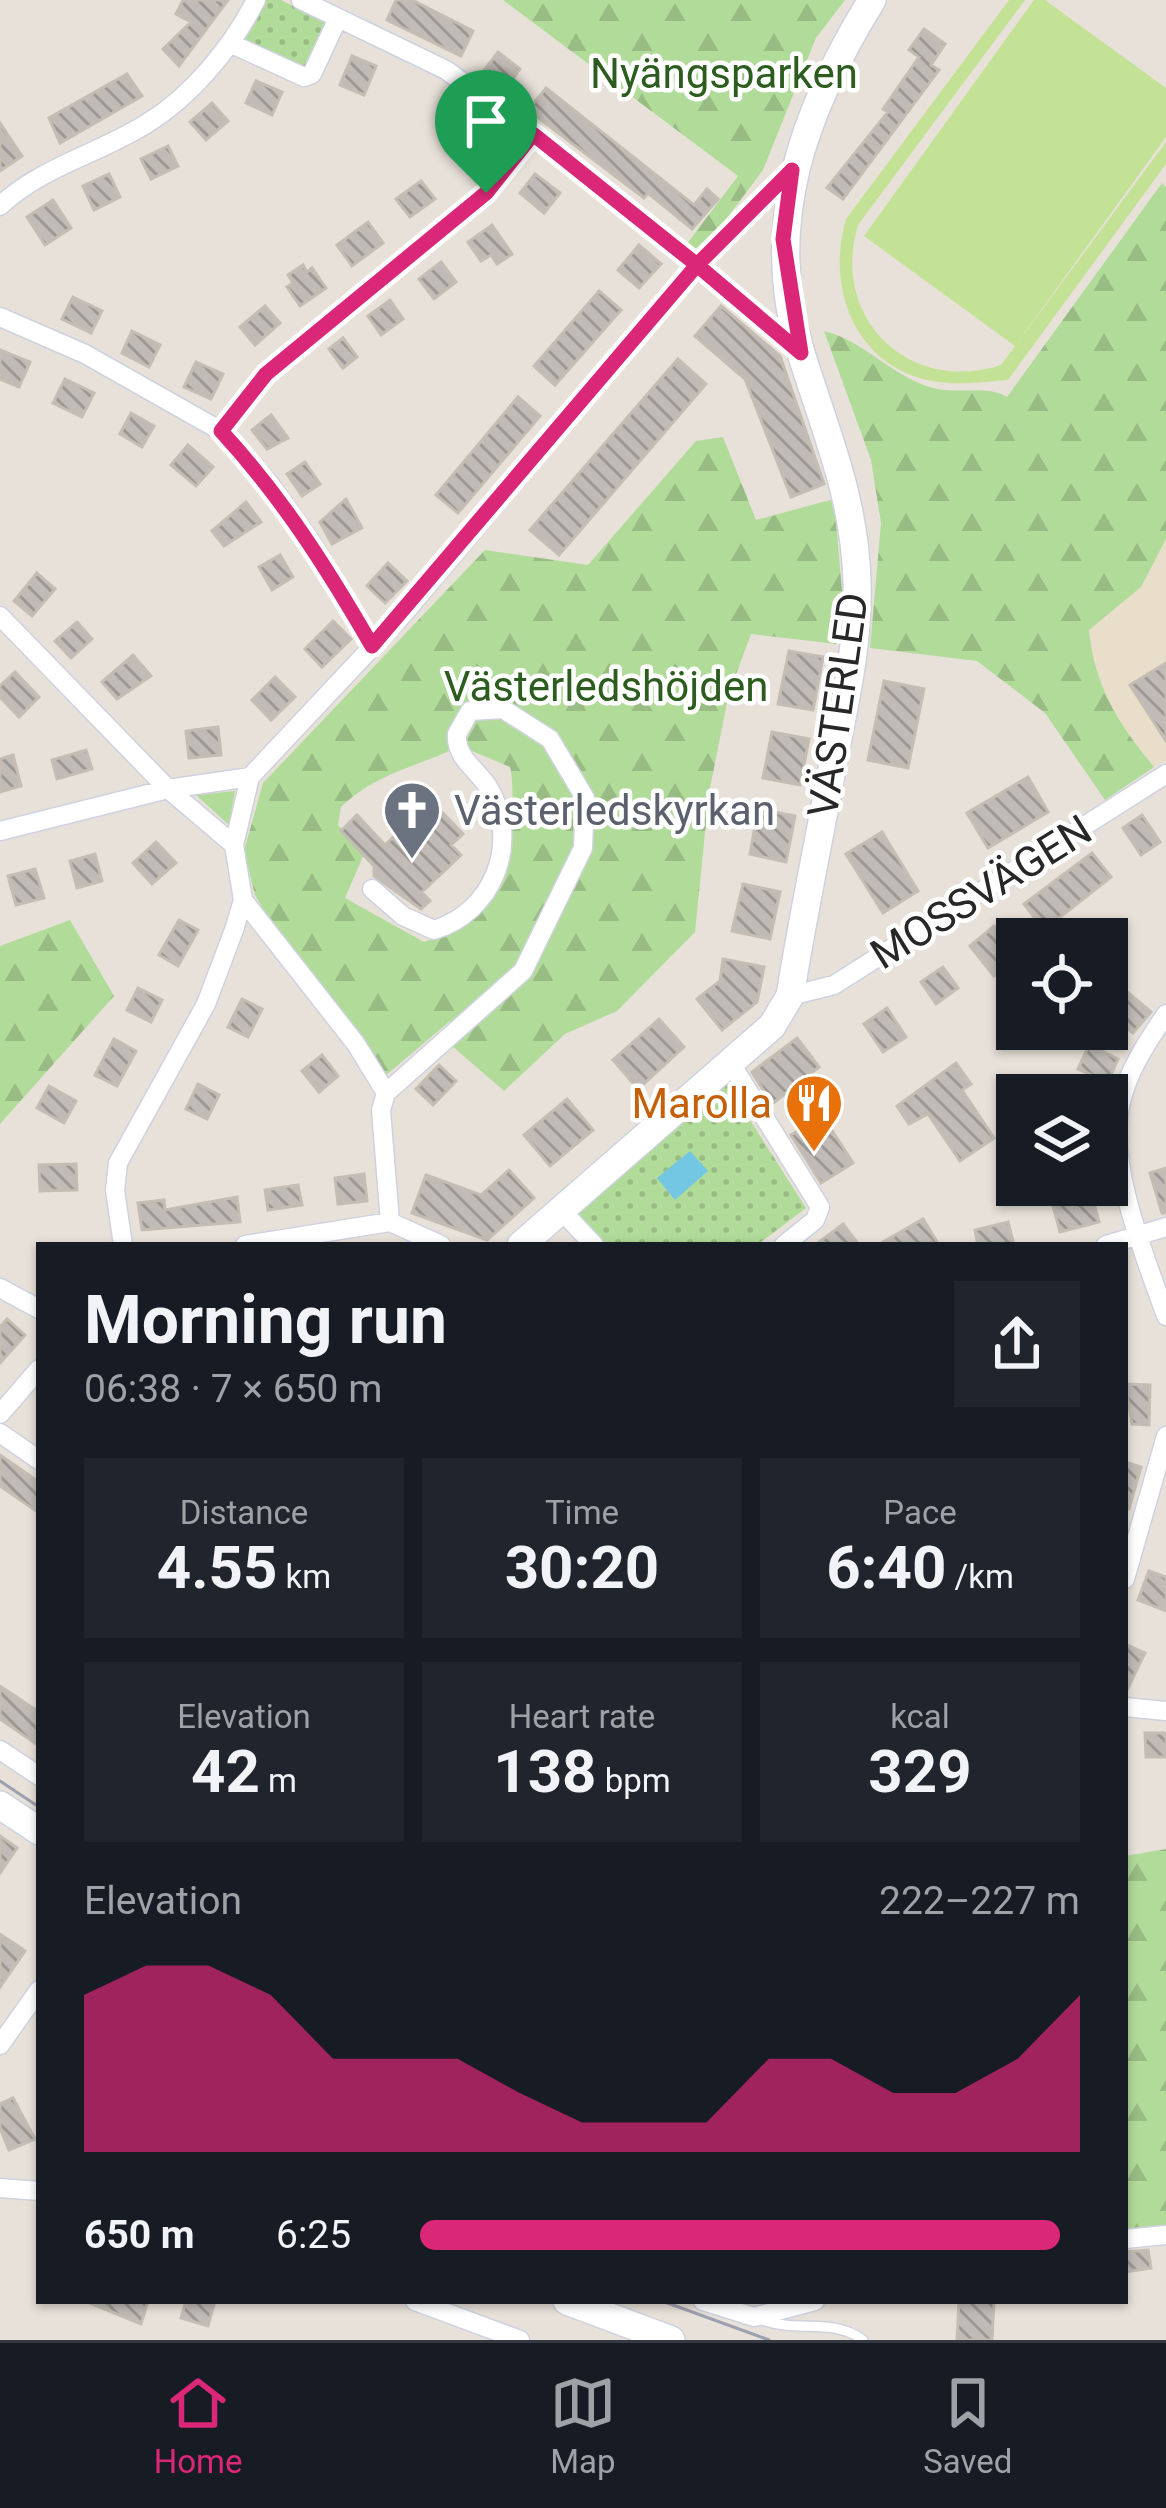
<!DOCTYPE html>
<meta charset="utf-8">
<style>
body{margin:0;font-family:Roboto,sans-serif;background:#20242c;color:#f1f3f6;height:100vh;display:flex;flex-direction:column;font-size:45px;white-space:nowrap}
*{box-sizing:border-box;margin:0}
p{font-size:39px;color:#9ea1a6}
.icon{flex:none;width:66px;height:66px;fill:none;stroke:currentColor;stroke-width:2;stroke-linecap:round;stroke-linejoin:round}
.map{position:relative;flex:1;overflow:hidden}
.panel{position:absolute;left:36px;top:1242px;width:1092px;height:1062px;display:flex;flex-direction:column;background:#171b24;border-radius:0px;box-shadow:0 3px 9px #0004}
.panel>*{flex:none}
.controls{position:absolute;left:996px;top:918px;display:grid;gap:24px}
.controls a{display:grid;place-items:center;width:132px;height:132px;border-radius:0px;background:#171b24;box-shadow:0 3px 9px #0004;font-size:60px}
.pin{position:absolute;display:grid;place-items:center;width:102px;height:102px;color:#fff;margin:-123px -51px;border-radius:50% 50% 50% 0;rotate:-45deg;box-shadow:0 0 12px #0007}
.pin .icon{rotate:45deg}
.round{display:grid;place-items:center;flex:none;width:126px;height:126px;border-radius:0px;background:#20242c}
.headline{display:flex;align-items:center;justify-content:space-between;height:204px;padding:0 48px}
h1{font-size:66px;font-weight:700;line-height:90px}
.stats{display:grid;grid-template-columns:repeat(3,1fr);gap:18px;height:204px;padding:12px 48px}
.stats div{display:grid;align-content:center;border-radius:0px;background:#20242c;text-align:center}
.stats b{font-size:60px;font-weight:700}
.stats small{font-size:33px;font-weight:400}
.stats p{font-size:33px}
.chart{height:336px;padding:24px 48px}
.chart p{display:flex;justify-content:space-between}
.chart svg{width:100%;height:216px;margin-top:12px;fill:#db2777;opacity:.7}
ul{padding:0 48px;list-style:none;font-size:39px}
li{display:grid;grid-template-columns:192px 144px 1fr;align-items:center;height:90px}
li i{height:30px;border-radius:15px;background:#db2777}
.menu{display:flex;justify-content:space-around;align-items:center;height:168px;border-top:3px solid #363941;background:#171b24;font-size:33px;color:#9ea1a6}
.menu a{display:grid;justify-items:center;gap:6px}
.menu .selected{color:#db2777}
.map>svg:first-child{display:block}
.education{fill:#e9dec9}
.grass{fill:#b1db99}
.forest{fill:url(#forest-firs);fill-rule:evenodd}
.park{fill:url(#park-dots)}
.pitch{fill:#c3e295}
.water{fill:#73c7e3}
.building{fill:url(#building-back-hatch);stroke:#c3bdb3;stroke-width:3}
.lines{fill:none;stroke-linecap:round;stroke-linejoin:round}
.lane-casing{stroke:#ced2df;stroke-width:12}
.street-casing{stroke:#ced2df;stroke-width:21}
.secondary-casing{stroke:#ced2df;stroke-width:30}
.lane{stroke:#fff;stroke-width:9}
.street{stroke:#fff;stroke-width:18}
.secondary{stroke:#fff;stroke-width:27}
.tram{stroke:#9da0b0;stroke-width:3}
.route-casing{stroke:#fff;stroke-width:24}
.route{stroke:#db2777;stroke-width:15}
.labels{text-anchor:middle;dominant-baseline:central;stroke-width:9;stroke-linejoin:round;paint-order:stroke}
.park-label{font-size:42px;fill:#2c5c1e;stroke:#fff}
.street-label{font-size:42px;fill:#272727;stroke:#fff}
.worship-label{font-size:42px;fill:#5b616d;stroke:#fff;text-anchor:start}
.food-label{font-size:42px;fill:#c56008;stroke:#fff;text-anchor:end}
</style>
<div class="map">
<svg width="1166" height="2340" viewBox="0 0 1166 2340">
<defs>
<pattern id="forest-firs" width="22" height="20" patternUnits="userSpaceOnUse" patternTransform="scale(3)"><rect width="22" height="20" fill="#b1db99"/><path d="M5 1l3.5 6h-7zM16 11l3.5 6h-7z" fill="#98bc84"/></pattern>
<pattern id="park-dots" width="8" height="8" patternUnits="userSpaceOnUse" patternTransform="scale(3)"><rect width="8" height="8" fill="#b1db99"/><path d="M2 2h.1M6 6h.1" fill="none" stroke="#98bc84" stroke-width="1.8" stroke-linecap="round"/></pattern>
<pattern id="building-back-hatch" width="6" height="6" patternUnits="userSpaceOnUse" patternTransform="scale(3)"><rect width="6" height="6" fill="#c0bbb6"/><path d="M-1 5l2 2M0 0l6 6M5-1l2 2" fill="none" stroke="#9c9894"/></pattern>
</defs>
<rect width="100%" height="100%" fill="#e8e1d9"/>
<path class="education" d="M1166,539V760L1154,767L1118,724L1099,686L1089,630L1141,587Z"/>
<path class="grass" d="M235,791L229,825L196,795H197Z"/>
<path class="forest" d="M503,0H845L816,38L763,170L699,255L686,245L738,176Z
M1162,183L1166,187V539L1141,587L1089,630C1095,688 1118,723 1154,767L1105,800L1045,713L977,661L870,648L881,523L871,460L824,331C865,341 892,377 933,388C958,395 986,384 1007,397Z
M723,437L756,520L834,499L843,602L836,644L751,634L729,693L709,793L695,932L617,1011L565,1034L504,1091L451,1045L450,1021L385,1076L277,934L255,895L244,851L263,783L485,550L588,565L696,441ZM460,746L510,767C515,783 512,847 506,864C495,893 453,934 424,942L345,898L364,854L338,825L341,807C376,773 417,767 460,746Z
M70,920L114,996L0,1124V946Z
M1166,1849V2226L1125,2230V1856Z"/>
<path class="park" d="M265,0H281L326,23L303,71L244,40Z
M727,1084L806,1208L757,1245H608L576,1214Z"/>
<path class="pitch" d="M1009,0H1025L858,225C830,317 908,395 1001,365L1166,142V164L1008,380C983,382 957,386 932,381C854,366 826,287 846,219Z
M1034,0H1045L1166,88V137L1015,346L864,236Z"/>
<path class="water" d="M690,1151L708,1171L675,1200L657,1178Z"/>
<path class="building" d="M183,0H228L179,66L163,49L191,22L176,14Z
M396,0H412L473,31L461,56L387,20Z
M924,29L945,44L931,65L939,70L843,199L827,188L888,112L883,109L919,57L909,50Z
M498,52L520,69L504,90L482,73Z
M352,56L376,66L364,95L340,85Z
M127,74L142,96L60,143L49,118Z
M256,81L282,92L272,115L246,103Z
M546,88L694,205L707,189L718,199L692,229L648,193L644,198L528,110Z
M212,103L228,121L206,140L190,122Z
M0,123L22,156L0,171Z
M469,124L491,142L472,165L450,148Z
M168,146L178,166L151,179L141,159Z
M109,174L120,197L94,210L83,186Z
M535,174L560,193L544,213L520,193Z
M421,181L435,199L410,217L396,199Z
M53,200L71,228L45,245L27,217Z
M368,222L383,243L352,266L337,245Z
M492,225L512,254L497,264L491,255L481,261L468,242Z
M639,245L661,264L639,288L618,270Z
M441,262L456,282L434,299L419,279Z
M303,265L307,272L312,268L326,288L300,306L287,287L293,283L288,275Z
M599,291L621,310L555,385L534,366Z
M73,297L102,311L91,333L62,319Z
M390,300L403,319L381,335L368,316Z
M265,306L280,323L255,345L240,327Z
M721,306L780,356L824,484L791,497L745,379L695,336Z
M132,331L160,345L149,367L122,353Z
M343,338L357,357L343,368L329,349Z
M0,350L30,362L19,387L0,379Z
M678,359L706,384L559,555L530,530Z
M196,362L223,374L211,399L184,387Z
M65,379L94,393L82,417L53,403Z
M518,397L540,416L458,513L436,495Z
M131,413L154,426L142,447L120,434Z
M271,415L288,438L267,449L252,430Z
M188,445L213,467L196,486L171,465Z
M305,462L320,484L302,496L287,474Z
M346,499L362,528L332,544L320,522Z
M246,502L261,522L224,546L212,531Z
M280,555L293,577L272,590L259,567Z
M388,563L407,581L385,603L367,586Z
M37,573L55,589L32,616L14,601Z
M333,621L351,639L322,667L305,649Z
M77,622L92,639L71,658L55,641Z
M789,651L823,657L813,710L778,704Z
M133,655L151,676L117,699L102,682Z
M1166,663V741L1130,685Z
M15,672L39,697L19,717L0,697V686Z
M275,677L295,697L271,720L252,700Z
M884,681L924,689L908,768L868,760Z
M218,727L221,755L189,758L186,731Z
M772,732L809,739L800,785L763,778Z
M86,750L92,769L57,779L52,760Z
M13,755L21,786L0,792V759Z
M1028,777L1048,812L988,848L967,813Z
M758,809L795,816L786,862L750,854Z
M420,811L431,824L443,813L463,834L451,845L461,855L422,892L430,901L421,909L374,876V866L341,831L357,815L385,845Z
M1142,815L1160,842L1141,855L1123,828Z
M882,832L918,891L883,913L846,854Z
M156,842L176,863L152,884L133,863Z
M1092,853L1111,877L1044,930L1024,904Z
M95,854L102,881L77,888L70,861Z
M35,869L44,898L16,905L8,876Z
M743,884L780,892L770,939L732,931Z
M179,920L198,930L178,966L159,955Z
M994,926L1017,953L994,976L970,946Z
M723,959L764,967L757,1002L722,1030L697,999L720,981Z
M943,967L958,988L936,1004L921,982Z
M138,988L162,1000L151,1022L127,1010Z
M1126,991L1151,1012L1133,1033L1108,1013Z
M242,999L262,1009L248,1037L228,1027Z
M887,1008L906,1037L883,1052L864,1024Z
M659,1019L684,1047L638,1089L613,1060Z
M797,1038L819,1067L772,1104L752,1072Z
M114,1039L136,1051L117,1086L95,1075Z
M1089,1045L1118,1059L1108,1082L1078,1069Z
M322,1055L338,1076L319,1092L302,1071Z
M956,1063L971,1084L962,1090L994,1138L960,1161L928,1114L909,1124L897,1106Z
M439,1065L456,1081L433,1105L416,1089Z
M198,1084L219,1095L207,1119L186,1109Z
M49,1086L76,1101L64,1123L37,1108Z
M567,1099L593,1130L550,1166L524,1135Z
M822,1115L853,1163L821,1183L791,1135Z
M76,1164L77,1190L40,1191L39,1165Z
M1166,1168V1213H1162L1150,1173Z
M509,1170L534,1198L487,1240L412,1213L426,1175L481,1195Z
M364,1174L367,1201L338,1204L335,1178Z
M298,1185L302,1205L268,1210L265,1190Z
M1073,1185H1089L1099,1222L1060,1232L1053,1206L1077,1199Z
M237,1197L240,1222L142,1230L138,1203L164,1200L165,1210Z
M923,1219L939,1245H878Z
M1008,1222L1014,1245H978L975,1230Z
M843,1224L859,1245H815Z
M7,1319L25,1335L0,1363V1327Z
M1125,1384L1150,1385L1149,1425L1132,1424Z
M0,1455L39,1482V1513L0,1486Z
M1125,1462L1141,1467L1129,1509L1125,1508Z
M1149,1571L1166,1577V1611L1138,1600Z
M1125,1644L1145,1653L1125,1694Z
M0,1686L39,1712V1746L0,1719Z
M1145,1733H1166V1757H1146Z
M0,1836L17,1848L0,1873Z
M0,1934L25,1951L0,1987Z
M13,2098L35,2139L9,2150L0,2128V2104Z
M1148,2250L1151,2268L1125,2272V2252Z
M85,2301H148L141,2324Z
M186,2301H215L208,2326L181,2318Z
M959,2301H994L992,2340H957Z"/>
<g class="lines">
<g class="lane-casing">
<path id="lane" d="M759,2319C799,2334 832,2317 863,2340"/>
</g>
<g class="street-casing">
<path id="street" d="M301,0L446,70L534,134L800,352
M234,45L304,77L312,74L338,18
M0,206C41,167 98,154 146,124C192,96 232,47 256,0
M0,317L85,354L221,431L269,483L313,545L372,645
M221,431L265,374L486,193L534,134
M0,616L168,789L234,845
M0,831L168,789L250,777
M372,889L403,916L434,930C493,912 520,844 490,790C479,770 455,759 457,734L470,711L503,709L550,739L585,798L583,848L523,971L386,1093
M243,900L356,1044L386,1093L381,1110L390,1222
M790,996L834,985L1166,774
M1166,1014C1147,1042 1127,1072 1120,1106C1107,1166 1146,1259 1166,1316
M730,1062L820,1207L815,1220L784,1245
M559,1208L594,1245
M123,1245L115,1190L118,1163L206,1004L234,930L243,900L234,845L250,777L405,612L696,265L792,170
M245,1245L390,1222L441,1245
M1106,1245L1166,1227
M0,1288L39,1309
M0,1414L39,1369
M0,1433L39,1460
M1125,1579L1166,1436
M1125,1707L1166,1711
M0,1750L39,1776
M0,2045L39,1990
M0,2188L39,2191
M1125,2239L1166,2235
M415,2301L520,2340
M703,2301L754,2317L815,2301"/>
</g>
<g class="secondary-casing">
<path id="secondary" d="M521,1245L772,1026L790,996C803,915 820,834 835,754C846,697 859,640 857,582C855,498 825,430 801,353C761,224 804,110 872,0
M0,1805L39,1831
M567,2301L671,2340"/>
</g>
<use href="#lane" class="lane"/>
<use href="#street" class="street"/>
<use href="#secondary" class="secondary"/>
<path class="tram" d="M0,1781L39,1807
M662,2301L769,2340"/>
</g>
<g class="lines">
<g class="route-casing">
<path id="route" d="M486,193L266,374L221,431C282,497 327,568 372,646L697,265L801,353L783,239L792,170L697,265L533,134L486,193"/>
</g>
<use href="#route" class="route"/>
</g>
<defs>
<g id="church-pin" transform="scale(3)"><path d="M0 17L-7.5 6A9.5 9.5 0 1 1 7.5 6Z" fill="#6b7280" stroke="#fff"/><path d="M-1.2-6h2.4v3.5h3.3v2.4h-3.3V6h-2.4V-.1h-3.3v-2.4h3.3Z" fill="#fff"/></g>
<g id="restaurant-pin" transform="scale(3)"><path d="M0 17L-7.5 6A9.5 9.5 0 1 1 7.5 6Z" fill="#e8710a" stroke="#fff"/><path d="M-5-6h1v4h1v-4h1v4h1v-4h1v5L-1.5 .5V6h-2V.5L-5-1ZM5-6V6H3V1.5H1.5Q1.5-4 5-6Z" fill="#fff"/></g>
</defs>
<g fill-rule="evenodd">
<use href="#church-pin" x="412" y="810"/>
<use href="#restaurant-pin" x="814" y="1103"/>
</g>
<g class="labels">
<g class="park-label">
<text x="724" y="73">Nyängsparken</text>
<text x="606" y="686">Västerledshöjden</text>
</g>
<g class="street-label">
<text transform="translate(838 705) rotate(-82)">VÄSTERLED</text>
<text transform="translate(981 892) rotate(-32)">MOSSVÄGEN</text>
</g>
<g class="worship-label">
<text x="454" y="810">Västerledskyrkan</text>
</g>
<g class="food-label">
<text x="772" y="1103">Marolla</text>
</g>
</g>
</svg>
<div class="controls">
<a><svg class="icon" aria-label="locate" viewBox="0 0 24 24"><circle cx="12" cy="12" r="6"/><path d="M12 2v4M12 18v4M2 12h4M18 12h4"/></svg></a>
<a><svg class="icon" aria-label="layers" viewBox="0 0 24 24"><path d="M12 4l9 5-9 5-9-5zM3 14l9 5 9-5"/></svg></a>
</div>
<div class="pin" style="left:486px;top:193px;background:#1e9e55"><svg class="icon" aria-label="arrive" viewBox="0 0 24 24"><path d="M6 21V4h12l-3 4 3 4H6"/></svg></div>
<section class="panel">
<div class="headline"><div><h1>Morning run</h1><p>06:38 · 7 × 650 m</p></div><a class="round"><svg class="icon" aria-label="share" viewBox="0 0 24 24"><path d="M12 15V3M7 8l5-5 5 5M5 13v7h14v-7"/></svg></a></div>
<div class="stats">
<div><p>Distance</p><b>4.55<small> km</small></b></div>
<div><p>Time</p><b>30:20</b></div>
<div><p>Pace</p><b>6:40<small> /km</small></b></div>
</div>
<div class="stats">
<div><p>Elevation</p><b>42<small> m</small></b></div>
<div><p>Heart rate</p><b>138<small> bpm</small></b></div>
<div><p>kcal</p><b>329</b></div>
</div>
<div class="chart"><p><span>Elevation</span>222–227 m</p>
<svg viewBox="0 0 160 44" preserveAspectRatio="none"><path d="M0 44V12L10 6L20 6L30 12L40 25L50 25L60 25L70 32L80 38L90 38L100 38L110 25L120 25L130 32L140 32L150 25L160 12V44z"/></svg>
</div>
<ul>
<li><b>650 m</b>6:25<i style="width:97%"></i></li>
</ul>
</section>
</div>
<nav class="menu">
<a class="selected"><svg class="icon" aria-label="home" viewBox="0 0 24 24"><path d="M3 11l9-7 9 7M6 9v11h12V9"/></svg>Home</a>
<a><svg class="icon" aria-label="map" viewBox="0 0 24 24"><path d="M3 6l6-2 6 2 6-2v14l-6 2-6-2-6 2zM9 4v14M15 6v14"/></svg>Map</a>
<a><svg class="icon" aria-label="saved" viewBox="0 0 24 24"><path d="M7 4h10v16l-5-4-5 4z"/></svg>Saved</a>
</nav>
